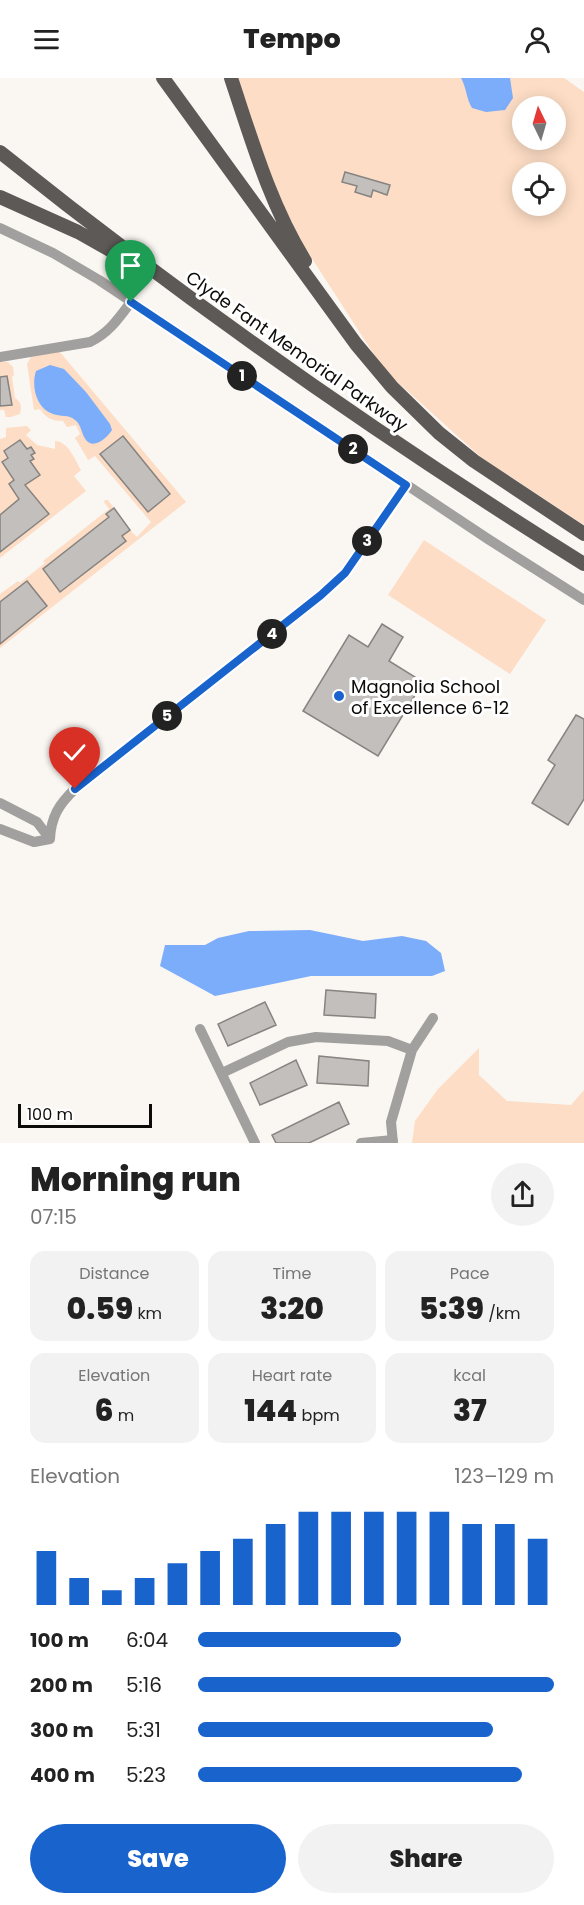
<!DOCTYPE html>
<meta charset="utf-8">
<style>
body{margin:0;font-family:Poppins,sans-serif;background:#f2f2f2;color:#222;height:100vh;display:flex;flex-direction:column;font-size:22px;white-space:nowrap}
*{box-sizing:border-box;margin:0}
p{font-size:20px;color:#767676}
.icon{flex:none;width:33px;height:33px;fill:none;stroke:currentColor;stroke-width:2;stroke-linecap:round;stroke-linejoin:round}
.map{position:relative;height:1065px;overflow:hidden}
.sheet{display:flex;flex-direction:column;background:#fff;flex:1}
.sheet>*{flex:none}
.needle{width:39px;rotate:355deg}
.fabs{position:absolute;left:512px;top:18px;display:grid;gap:12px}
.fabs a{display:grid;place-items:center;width:54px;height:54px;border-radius:50%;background:#fff;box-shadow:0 3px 15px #0003;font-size:30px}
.scale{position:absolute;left:18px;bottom:15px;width:134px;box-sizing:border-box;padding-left:6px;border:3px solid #0c0b0a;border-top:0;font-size:16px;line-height:21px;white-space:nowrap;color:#0c0b0a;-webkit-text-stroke:4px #fff;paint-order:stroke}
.pin{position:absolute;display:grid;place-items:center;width:51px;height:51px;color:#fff;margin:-62px -26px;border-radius:50% 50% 50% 0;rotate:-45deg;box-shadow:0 0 6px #0007}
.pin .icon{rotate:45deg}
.km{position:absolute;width:30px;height:30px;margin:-15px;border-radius:50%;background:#222;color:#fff;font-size:16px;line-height:30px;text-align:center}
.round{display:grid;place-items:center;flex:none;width:63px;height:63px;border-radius:32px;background:#f2f2f2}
.summary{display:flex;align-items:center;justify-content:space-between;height:102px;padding:0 30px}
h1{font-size:33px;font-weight:800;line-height:45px}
.metrics{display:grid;grid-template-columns:repeat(3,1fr);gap:9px;height:102px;padding:6px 30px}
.metrics div{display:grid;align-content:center;border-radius:15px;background:#f2f2f2;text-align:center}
.metrics b{font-size:30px;font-weight:800}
.metrics small{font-size:16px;font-weight:400}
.metrics p{font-size:16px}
.chart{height:168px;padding:12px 30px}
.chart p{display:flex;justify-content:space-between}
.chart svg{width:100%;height:108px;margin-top:6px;stroke:#1963cd;stroke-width:6}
.primary-button{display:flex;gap:12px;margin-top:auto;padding:12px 30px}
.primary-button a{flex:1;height:69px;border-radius:36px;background:#1963cd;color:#fff;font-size:24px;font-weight:800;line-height:69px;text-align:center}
.primary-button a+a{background:#f2f2f2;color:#222}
ul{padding:0 30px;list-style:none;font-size:20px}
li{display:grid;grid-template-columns:96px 72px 1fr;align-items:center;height:45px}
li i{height:15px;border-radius:8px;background:#1963cd}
header{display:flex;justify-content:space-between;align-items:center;height:78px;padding:0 30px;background:#fff;font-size:27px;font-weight:800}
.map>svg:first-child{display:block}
.green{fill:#fdddc5;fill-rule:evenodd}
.water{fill:#7cadfa}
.building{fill:#c3bfbc;stroke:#868380;stroke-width:1.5}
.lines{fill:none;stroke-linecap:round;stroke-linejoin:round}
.minor{stroke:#a1a09e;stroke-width:10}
.major{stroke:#5c5957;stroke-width:14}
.route-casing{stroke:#fff;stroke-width:12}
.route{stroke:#1963cd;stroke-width:8}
.poi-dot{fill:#1963cd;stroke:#fff;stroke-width:2}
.labels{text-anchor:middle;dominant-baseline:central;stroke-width:6;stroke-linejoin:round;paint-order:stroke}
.street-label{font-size:18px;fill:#0c0b0a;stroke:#fff}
.poi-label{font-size:18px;fill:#0c0b0a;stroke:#fff;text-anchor:start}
</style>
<header><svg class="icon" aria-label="menu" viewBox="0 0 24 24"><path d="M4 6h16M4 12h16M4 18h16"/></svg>Tempo<svg class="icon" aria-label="person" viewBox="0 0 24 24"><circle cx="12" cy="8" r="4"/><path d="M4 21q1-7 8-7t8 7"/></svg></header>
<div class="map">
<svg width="584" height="1065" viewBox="0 0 584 1065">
<rect width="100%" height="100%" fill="#faf6f2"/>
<path class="green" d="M237,0H564L584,14V447L482,380L384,292L302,165L269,98ZM522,28H555V62H522ZM522,94H555V128H522Z
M59,273L186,424L0,570V566L27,504L0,524V516L18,503L20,505L45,485L43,483L109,431L104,424L105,422H108L114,430L107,436L123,457L130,452L137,459L151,444L95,378L88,382L87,380L75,360L80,356L76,347L67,349L63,343C52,343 46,340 40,331L34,332L27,286L31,279ZM122,358L170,416L148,434L100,376ZM107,441L126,463L60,514L43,491Z
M0,284H8L13,289L14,297L12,299L15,320C21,324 22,328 20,336L11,339H6L4,332H0V328L12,326L7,298L0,299Z
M27,348L31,352L26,357L37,367L55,371V363C68,363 75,382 81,392L74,398L86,413L0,480V361L6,359V350Z
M424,462L546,542L510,596L388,517Z
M479,970V997L507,1023L571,1027L584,1012V1065H412L415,1043L438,1011Z"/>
<path class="water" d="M461,0H510L513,20L505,32L486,34L472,30C466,20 467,11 461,0Z
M50,287L64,291L86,314L110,346L112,352C108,359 94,372 86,362C81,356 82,347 75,342C69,336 60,339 53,336C36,330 31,308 36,293Z
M310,852L363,863L402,858L426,863L441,875L445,893L432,898H311L215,918L160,888L165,867H205L218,860L249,853Z"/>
<path class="building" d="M345,94L390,107L387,117L373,112L371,119L355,114L357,108L342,104Z
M7,298L12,327L0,328V299Z
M123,358L170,416L148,434L100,376Z
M20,362L27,371L31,369L35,375L31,377L34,381L30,383L40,397L25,407L49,436L0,474V437L19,421L9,406L14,402L2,384L8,380L4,373Z
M114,430L130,452L122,458L126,463L60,514L43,491L109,439L106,436Z
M27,503L47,528L0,566V524Z
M382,546L403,559L389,583L423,604L378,678L303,633L349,557L368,569Z
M576,637L584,641V721L568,747L532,725L555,687L548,682Z
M326,912L376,916L375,940L324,937Z
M265,924L276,947L228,968L218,946Z
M319,978L369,983L368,1008L317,1005Z
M296,982L307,1007L260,1027L250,1005Z
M339,1024L349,1046L309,1065H276L272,1057Z"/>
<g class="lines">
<path class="minor" d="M0,150L53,175L99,202L488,461L584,522
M0,279L90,264C109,255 119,240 131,224
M0,725L37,744L50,761
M0,751L34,764L50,761
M50,761C51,739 59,726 75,711L321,517L345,495L406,407
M200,951L255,1065
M222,995L288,964L316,959L388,963L412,972
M361,1065L393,1062
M393,1065L391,1044L412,972L433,940"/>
<path class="major" d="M163,0L356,266L392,309L439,355L474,383L584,456
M231,0C252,63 270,126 305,183
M0,74C186,223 382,360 584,486
M0,119L78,154L117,176"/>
</g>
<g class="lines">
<g class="route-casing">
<path id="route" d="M75,711L321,517L345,495L406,407L131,224"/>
</g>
<use href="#route" class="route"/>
</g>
<circle class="poi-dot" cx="339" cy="618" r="6"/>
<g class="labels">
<g class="street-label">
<text transform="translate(297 273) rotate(35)">Clyde Fant Memorial Parkway</text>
</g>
<g class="poi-label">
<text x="351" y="608">Magnolia School<tspan x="351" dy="21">of Excellence 6-12</tspan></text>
</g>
</g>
</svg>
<div class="fabs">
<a><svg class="needle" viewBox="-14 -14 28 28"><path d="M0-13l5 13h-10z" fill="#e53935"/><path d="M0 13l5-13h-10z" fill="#767676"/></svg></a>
<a><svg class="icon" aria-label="locate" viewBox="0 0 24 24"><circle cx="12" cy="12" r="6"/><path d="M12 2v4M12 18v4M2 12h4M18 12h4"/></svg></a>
</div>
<div class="scale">100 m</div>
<div class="pin" style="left:131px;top:224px;background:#1e9e55"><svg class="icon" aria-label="arrive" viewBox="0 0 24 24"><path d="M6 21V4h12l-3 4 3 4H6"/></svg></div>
<div class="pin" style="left:75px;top:711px;background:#d93025"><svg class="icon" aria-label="check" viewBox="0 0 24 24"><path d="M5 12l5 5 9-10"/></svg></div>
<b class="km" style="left:242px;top:298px">1</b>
<b class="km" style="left:353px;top:371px">2</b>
<b class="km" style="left:367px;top:463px">3</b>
<b class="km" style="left:272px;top:556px">4</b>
<b class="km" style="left:167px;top:638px">5</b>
</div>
<section class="sheet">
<div class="summary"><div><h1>Morning run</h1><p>07:15</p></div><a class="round"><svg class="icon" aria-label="share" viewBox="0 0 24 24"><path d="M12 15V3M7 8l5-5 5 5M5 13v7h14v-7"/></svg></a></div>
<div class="metrics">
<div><p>Distance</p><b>0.59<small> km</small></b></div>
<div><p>Time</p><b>3:20</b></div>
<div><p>Pace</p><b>5:39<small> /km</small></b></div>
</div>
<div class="metrics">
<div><p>Elevation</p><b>6<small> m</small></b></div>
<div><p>Heart rate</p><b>144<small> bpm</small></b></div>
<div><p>kcal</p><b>37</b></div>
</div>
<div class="chart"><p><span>Elevation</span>123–129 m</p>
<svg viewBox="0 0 160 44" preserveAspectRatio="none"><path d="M5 44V22M15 44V33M25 44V38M35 44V33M45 44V27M55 44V22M65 44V17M75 44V11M85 44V6M95 44V6M105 44V6M115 44V6M125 44V6M135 44V11M145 44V11M155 44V17"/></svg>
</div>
<ul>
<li><b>100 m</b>6:04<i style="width:57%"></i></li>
<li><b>200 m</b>5:16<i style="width:100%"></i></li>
<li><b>300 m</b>5:31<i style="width:83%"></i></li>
<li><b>400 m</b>5:23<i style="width:91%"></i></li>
</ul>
<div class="primary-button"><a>Save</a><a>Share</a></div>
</section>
